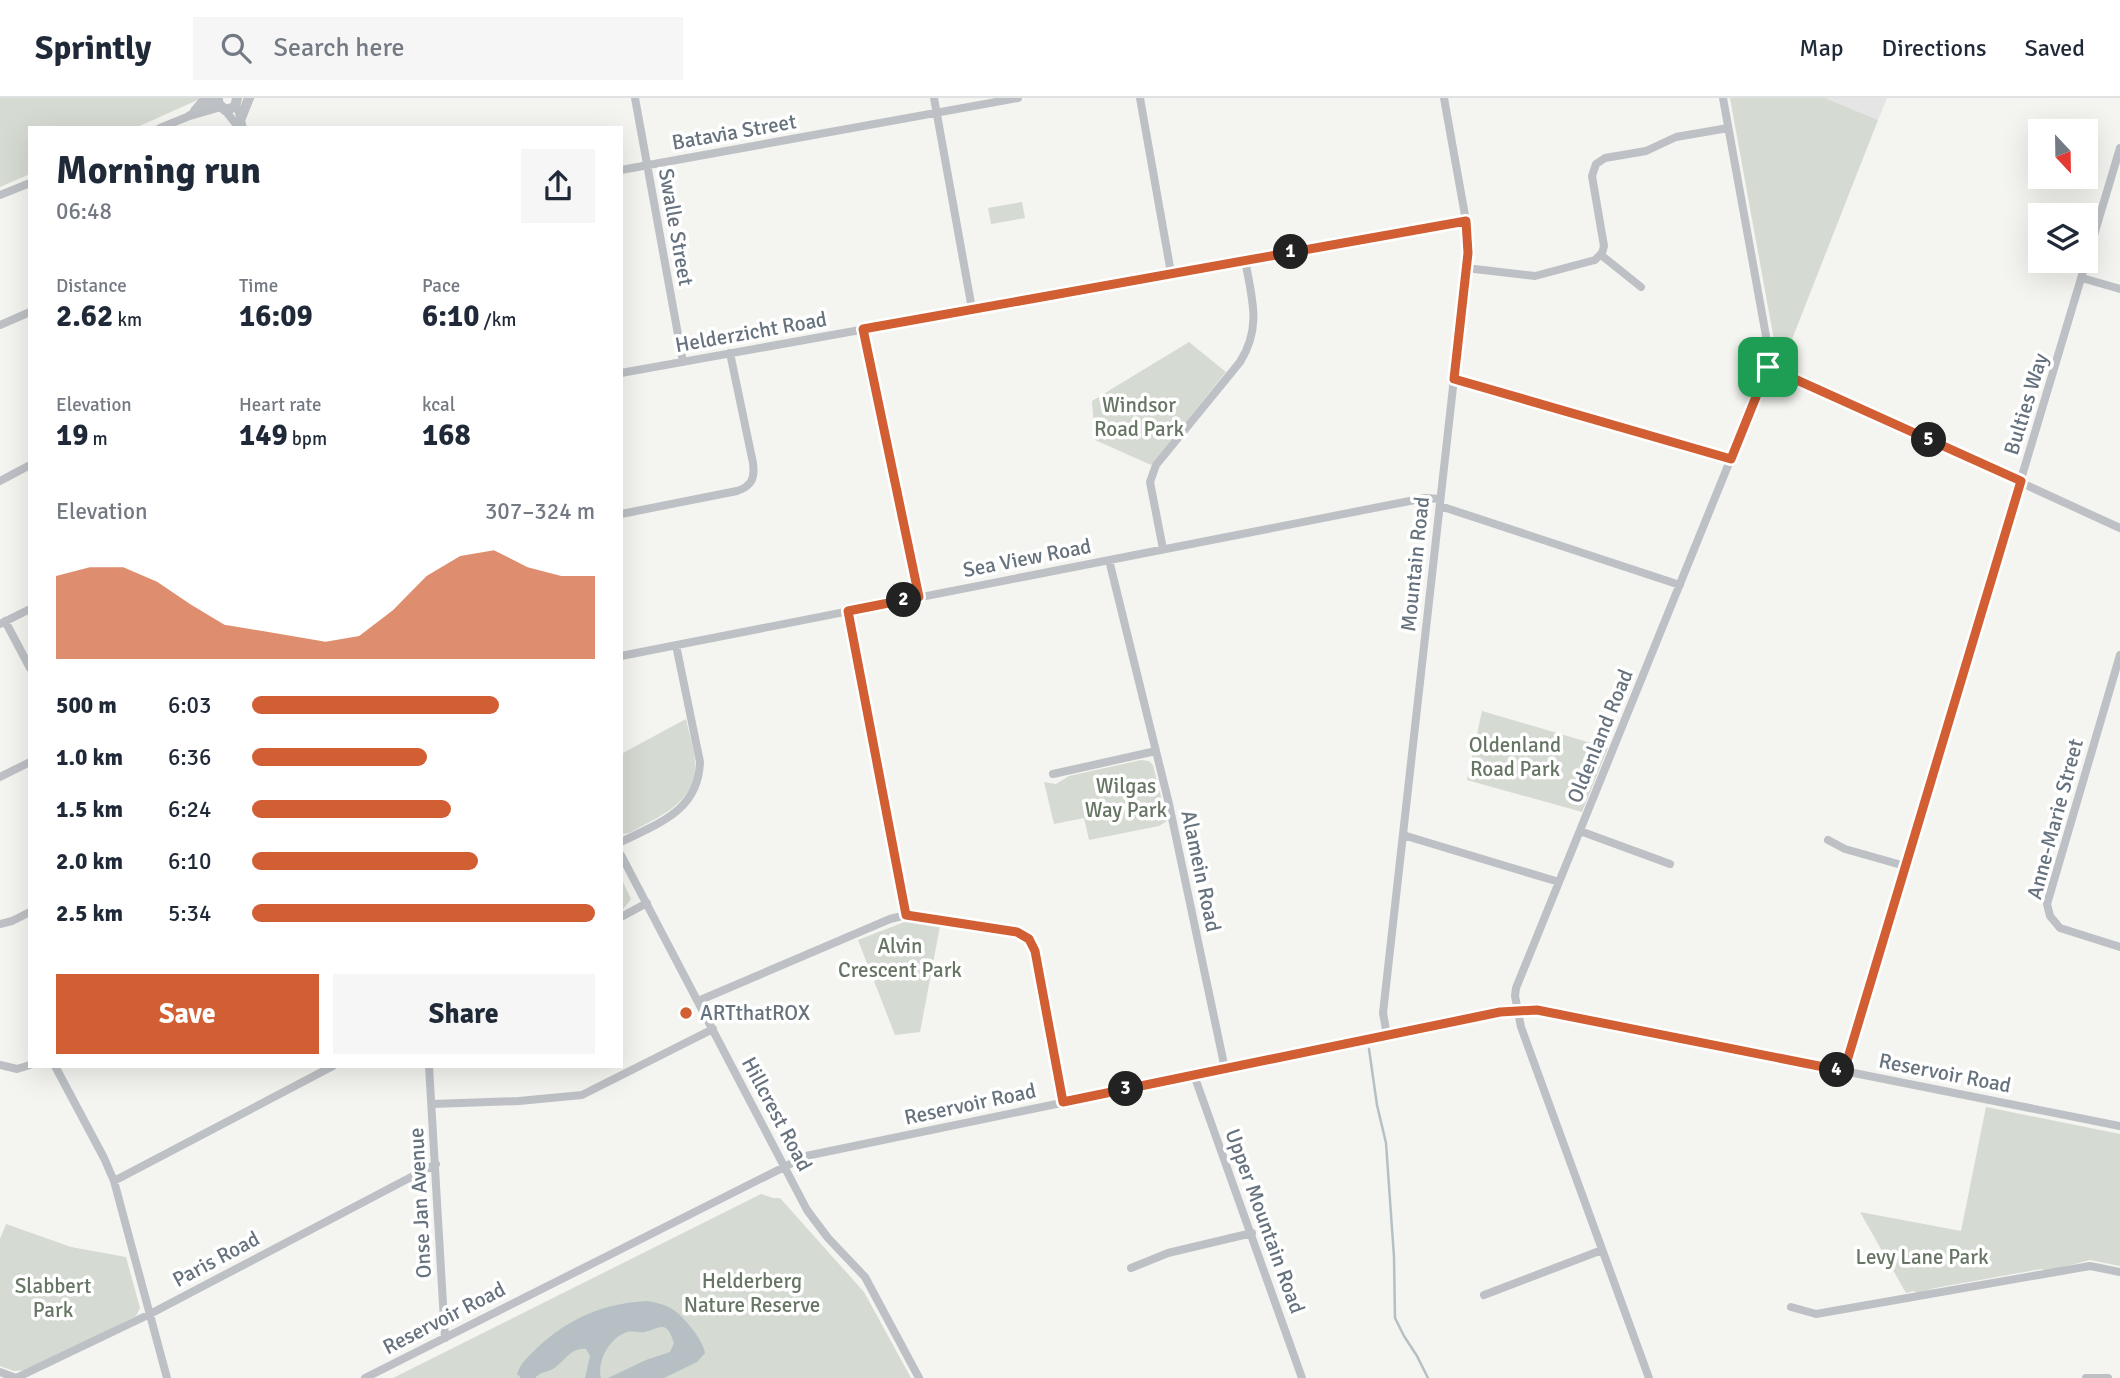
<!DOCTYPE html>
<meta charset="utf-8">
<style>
body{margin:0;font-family:Signika,sans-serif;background:#f6f6f7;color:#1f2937;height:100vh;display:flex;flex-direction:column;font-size:26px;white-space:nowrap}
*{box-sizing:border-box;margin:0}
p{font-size:23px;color:#747a83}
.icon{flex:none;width:38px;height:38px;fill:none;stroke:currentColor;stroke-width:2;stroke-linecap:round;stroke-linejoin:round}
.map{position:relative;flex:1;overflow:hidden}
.panel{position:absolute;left:28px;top:28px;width:595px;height:942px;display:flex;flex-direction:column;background:#fff;border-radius:0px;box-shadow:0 7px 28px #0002}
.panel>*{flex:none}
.needle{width:46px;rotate:158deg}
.controls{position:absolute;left:2028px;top:21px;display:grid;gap:14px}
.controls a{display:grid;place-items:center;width:70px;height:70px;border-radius:0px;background:#fff;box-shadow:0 7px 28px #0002;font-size:35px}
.pin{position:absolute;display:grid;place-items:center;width:60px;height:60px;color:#fff;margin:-30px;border-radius:14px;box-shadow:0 4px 10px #0006}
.km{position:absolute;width:35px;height:35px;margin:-18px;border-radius:50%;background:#222;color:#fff;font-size:19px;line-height:35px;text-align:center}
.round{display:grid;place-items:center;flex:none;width:74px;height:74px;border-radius:0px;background:#f6f6f7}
.summary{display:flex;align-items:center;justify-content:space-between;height:119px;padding:0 28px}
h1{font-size:38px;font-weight:700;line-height:52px}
.metrics{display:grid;grid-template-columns:repeat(3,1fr);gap:10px;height:119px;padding:7px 28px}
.metrics div{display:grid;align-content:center}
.metrics b{font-size:30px;font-weight:700}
.metrics small{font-size:19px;font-weight:400}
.metrics p{font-size:19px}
.chart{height:196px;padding:14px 28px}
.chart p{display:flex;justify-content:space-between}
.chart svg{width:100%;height:126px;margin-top:7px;fill:#d15f33;opacity:.7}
.primary-button{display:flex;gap:14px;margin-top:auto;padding:14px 28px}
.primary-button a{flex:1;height:80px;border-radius:0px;background:#d15f33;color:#fff;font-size:28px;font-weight:700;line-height:80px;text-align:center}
.primary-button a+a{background:#f6f6f7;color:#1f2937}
ul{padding:0 28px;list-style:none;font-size:23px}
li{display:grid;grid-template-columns:112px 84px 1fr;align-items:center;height:52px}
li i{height:18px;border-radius:9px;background:#d15f33}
header{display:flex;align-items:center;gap:42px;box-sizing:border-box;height:98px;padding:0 35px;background:#fff;border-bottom:2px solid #e0e1e3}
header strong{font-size:33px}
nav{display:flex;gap:38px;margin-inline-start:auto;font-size:24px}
.search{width:490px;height:63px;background:#f6f6f7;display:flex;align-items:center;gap:18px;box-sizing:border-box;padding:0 24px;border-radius:0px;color:#747a83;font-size:26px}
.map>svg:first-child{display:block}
.built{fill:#e4e5e4}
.green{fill:#d5dad2}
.water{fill:#b6c0c4}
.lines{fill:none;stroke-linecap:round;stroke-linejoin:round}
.stream{stroke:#b6c0c4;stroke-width:2.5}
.minor{stroke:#bdc0c4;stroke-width:8}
.tertiary{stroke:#bdc0c4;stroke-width:10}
.route-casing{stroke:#fff;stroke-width:14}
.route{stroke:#d15f33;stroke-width:9}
.poi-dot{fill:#d15f33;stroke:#fff;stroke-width:2.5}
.labels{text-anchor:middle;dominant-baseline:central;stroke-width:7;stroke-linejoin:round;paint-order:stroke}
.street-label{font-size:21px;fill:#66727e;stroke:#fff}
.park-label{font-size:21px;fill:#677664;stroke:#fff}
.poi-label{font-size:21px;fill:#66727e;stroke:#fff;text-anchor:start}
</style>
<header>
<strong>Sprintly</strong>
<div class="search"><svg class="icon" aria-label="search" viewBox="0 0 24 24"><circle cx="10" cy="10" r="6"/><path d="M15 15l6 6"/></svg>Search here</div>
<nav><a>Map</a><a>Directions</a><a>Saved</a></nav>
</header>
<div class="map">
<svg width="2120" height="1280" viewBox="0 0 2120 1280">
<rect width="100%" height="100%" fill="#f4f4f0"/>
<path class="built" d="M1825,0H1887L1878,22Z"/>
<path class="green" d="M0,0H202L135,30H30V76L0,89Z
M1730,0H1825L1878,22L1787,254L1776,253Z
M1022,104L1025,120L991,126L988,110Z
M1189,244L1226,274L1151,367L1095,342L1092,303Z
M1482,613L1608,650L1582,714L1467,682Z
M686,621C689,635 694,650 695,664C698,704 658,719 629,735L621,736V656Z
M1141,662L1149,663L1153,667L1167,723L1159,728L1089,742L1084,720L1054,726L1044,684L1056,686L1069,678Z
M621,780L631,801L621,814Z
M907,823L940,828L920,934L895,937L858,842Z
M1986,1009L2120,1036V1168L2090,1162L2048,1173L2041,1171L1935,1190L1918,1195L1913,1193L1906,1195L1860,1114L1961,1133Z
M761,1096L773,1100H780L864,1194L911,1280H393Z
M6,1126L71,1149L126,1159L140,1210L136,1218L28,1272L14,1273L0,1268V1141Z"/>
<path class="water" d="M648,1203C657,1205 668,1207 675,1213C685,1220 704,1244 705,1255L697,1264L664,1280H608L646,1262L670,1254L674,1245C666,1221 662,1230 644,1234C639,1235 632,1232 627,1234C609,1240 597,1263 601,1280H585L590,1258L586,1251C569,1249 564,1266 551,1272C543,1275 541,1274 535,1280H521L517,1276C521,1264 529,1258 537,1250C569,1220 604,1205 648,1203Z"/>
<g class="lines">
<path class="stream" d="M1369,951L1377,1007L1386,1045L1394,1159L1395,1220L1404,1238L1417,1258L1428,1280"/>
<path class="minor" d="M635,0L683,264
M934,0L972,211
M1140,0L1171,175
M225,12L239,30
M239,15L243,30
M190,18L221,9
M160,30L187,19L217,0
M621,72L1018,0
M0,97L30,85
M1601,157L1641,189
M1466,170L1535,178L1595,162L1602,155L1604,148L1592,78L1596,66L1605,60L1646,53L1676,39L1728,30
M2082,180L2120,191
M0,227L30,214
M863,231L919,499
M1768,269L2120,430
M621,275L1466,123
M1454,280L1731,361
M0,383L30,367
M1440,408L1680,487
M621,416L737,393C752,388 755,380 753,365L730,255
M1163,451L1150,384L1156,367L1240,264C1262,229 1252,201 1245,162
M1109,462L1169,706L1225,971
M848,513L906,817
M5,523L30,570
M0,526L30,511
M2120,557L2047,806L2050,818L2060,830L2120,849
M621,558L1425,400L1440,401
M1053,676L1156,653
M0,679L30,664
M1580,733L1670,766
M1403,737L1559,784
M1828,742L1845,751L1905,768
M621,744C659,725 698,713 700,664L676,547
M621,757L807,1112L828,1140L865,1179L919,1280
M621,819L647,805
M0,826L12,823L30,814
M698,903L890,821L906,817L1017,834L1029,841L1035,853L1063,1004
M1387,937L1383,915L1468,155L1466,123L1444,0
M0,967L17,971L30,967
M55,968L104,1060L114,1083L167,1280
M429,968L445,1240
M1844,973L2120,50
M1194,977L1302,1280
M432,1006L519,1003L582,997L713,931
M114,1083L333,968
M1131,1170L1168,1155L1252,1135
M1484,1197L1602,1152
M1791,1209L1816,1216L2090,1168L2120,1174
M0,1274L16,1280L150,1216L436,1066
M365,1280L806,1058L1500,914L1537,912L2120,1028
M1649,1280L1521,929L1515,898L1516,890L1768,269V249L1723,0
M2086,1280H2108"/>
<path class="tertiary" d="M218,0V5L225,12L235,9L237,0
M195,13L206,0
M241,20L249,0"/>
</g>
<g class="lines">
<g class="route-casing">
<path id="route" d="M1466,123L1468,155L1454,281L1731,361L1768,269L2021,383L1844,973L1537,912L1500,914L1063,1004L1035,853L1029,841L1017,834L906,817L848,513L919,499L863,231Z"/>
</g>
<use href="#route" class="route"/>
</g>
<circle class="poi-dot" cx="686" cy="915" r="7"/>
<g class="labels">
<g class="street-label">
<text transform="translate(734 34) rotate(-10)">Batavia Street</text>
<text transform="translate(676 129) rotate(80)">Swalle Street</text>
<text transform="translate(751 234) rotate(-10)">Helderzicht Road</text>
<text transform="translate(2026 306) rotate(-73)">Bulties Way</text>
<text transform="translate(1027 460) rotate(-11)">Sea View Road</text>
<text transform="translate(1415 466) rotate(-84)">Mountain Road</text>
<text transform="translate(1600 638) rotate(-68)">Oldenland Road</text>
<text transform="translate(2055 721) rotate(-75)">Anne-Marie Street</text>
<text transform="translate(1201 773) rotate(78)">Alamein Road</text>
<text transform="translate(1945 975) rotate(11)">Reservoir Road</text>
<text transform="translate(970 1006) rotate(-12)">Reservoir Road</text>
<text transform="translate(777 1016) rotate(62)">Hillcrest Road</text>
<text transform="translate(420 1105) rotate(-93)">Onse Jan Avenue</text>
<text transform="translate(1265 1123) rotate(70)">Upper Mountain Road</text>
<text transform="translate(216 1161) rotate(-28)">Paris Road</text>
<text transform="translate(444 1220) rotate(-27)">Reservoir Road</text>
</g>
<g class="park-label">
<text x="1139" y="307">Windsor<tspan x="1139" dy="24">Road Park</tspan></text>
<text x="1515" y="647">Oldenland<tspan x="1515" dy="24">Road Park</tspan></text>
<text x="1126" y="688">Wilgas<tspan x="1126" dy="24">Way Park</tspan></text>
<text x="900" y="848">Alvin<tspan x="900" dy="24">Crescent Park</tspan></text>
<text x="1922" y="1159">Levy Lane Park</text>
<text x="752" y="1183">Helderberg<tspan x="752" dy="24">Nature Reserve</tspan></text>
<text x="53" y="1188">Slabbert<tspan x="53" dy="24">Park</tspan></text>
</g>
<g class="poi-label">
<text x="700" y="915">ARTthatROX</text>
</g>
</g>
</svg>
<div class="controls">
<a><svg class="needle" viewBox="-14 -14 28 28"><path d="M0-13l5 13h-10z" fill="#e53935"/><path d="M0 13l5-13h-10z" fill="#747a83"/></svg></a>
<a><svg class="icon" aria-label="layers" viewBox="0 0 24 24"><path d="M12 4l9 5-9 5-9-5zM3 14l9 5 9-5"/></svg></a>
</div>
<div class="pin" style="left:1768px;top:269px;background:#1e9e55"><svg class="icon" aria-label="arrive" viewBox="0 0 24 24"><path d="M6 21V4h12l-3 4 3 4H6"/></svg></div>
<b class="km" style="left:1291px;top:154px">1</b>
<b class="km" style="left:904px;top:502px">2</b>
<b class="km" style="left:1126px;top:991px">3</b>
<b class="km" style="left:1837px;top:972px">4</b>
<b class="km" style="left:1929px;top:342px">5</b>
<section class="panel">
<div class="summary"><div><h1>Morning run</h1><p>06:48</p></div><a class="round"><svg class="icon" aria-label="share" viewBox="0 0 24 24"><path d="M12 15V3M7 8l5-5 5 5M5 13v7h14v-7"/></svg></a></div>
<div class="metrics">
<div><p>Distance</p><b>2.62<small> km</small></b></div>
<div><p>Time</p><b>16:09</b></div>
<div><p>Pace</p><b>6:10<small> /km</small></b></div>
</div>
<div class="metrics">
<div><p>Elevation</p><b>19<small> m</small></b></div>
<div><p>Heart rate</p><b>149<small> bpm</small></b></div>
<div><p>kcal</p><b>168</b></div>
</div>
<div class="chart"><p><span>Elevation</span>307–324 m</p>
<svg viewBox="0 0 160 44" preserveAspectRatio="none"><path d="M0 44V15L10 12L20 12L30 17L40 25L50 32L60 34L70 36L80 38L90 36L100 27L110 15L120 8L130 6L140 12L150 15L160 15V44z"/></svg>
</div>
<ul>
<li><b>500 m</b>6:03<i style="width:72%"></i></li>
<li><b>1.0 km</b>6:36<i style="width:51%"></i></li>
<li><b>1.5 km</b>6:24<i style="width:58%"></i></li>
<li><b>2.0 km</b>6:10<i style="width:66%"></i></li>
<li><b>2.5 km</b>5:34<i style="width:100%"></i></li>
</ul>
<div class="primary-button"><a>Save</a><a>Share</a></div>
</section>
</div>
